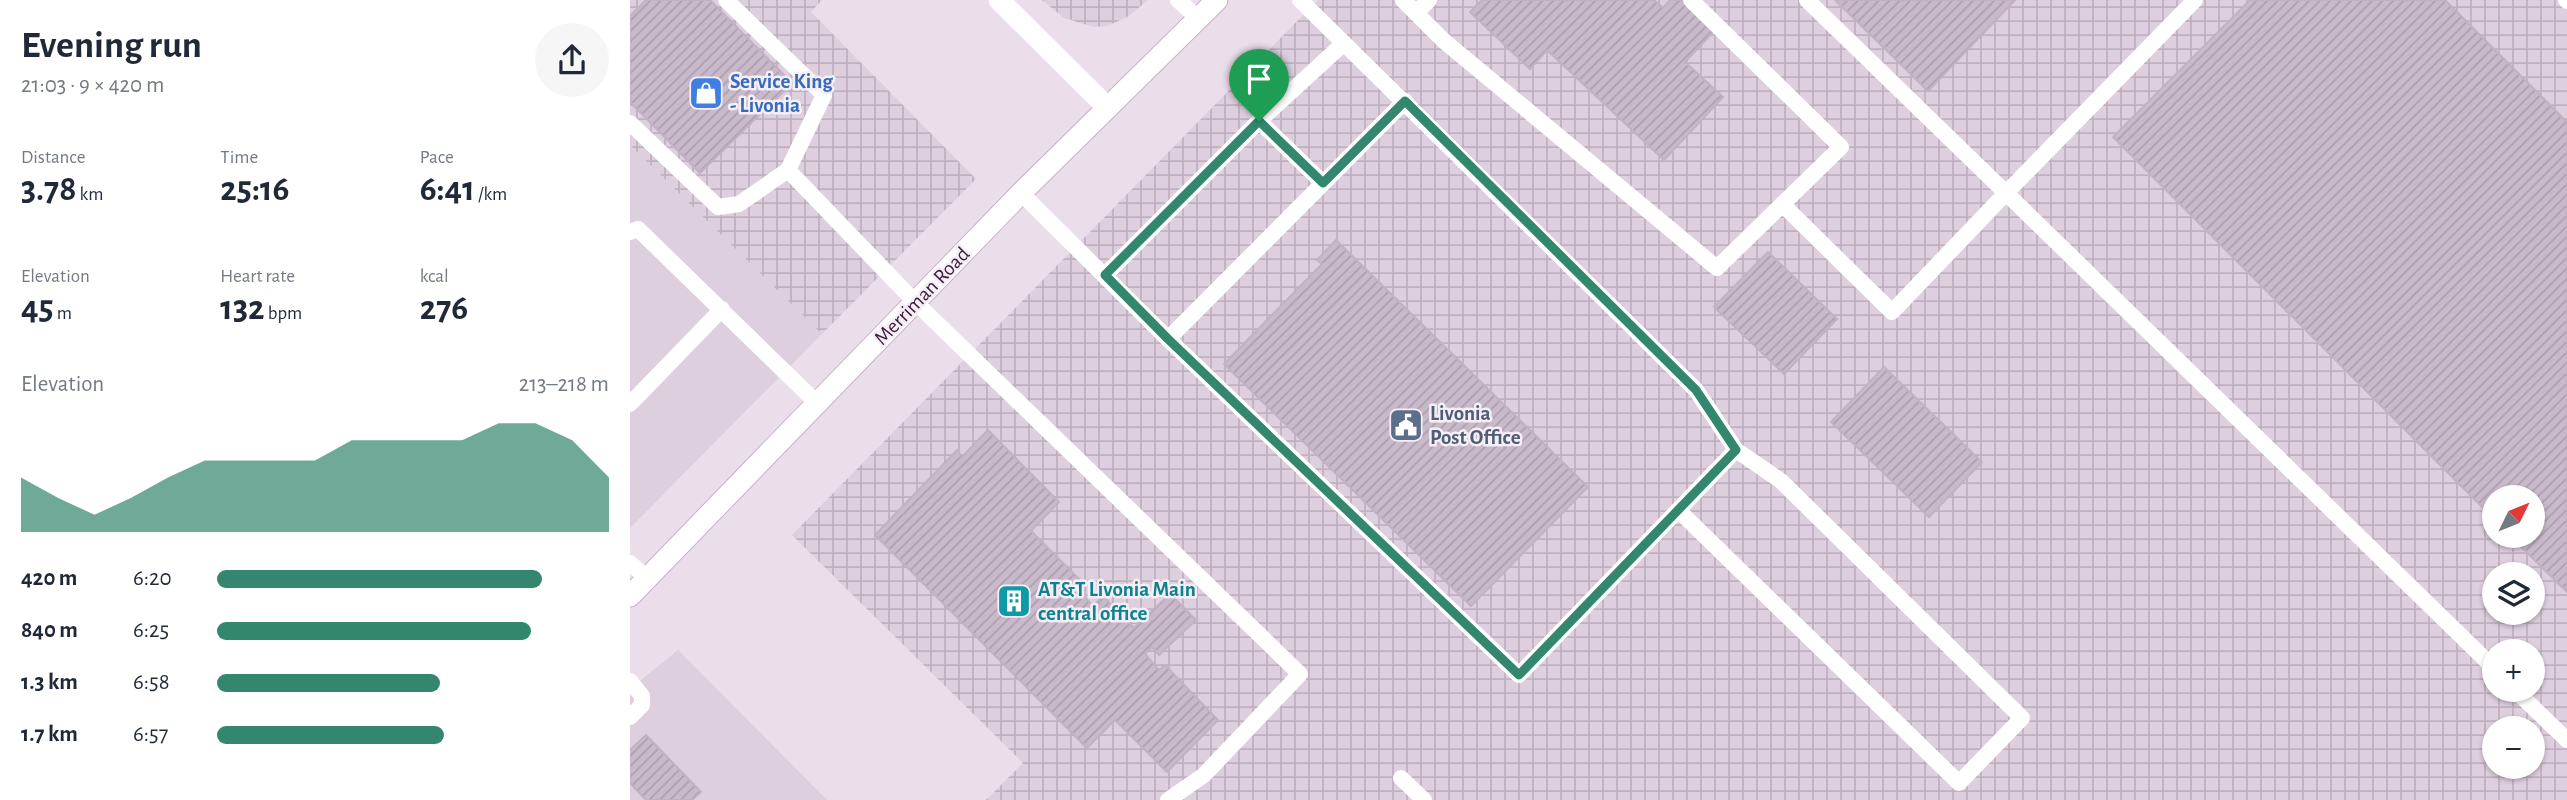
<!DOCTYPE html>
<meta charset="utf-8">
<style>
body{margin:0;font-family:"Alegreya Sans",sans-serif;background:#f6f6f7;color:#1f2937;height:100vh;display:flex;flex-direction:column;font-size:26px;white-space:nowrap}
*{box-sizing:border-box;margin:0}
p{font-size:23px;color:#747a83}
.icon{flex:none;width:38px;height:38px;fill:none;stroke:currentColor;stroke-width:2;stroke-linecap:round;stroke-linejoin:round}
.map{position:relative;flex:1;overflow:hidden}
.sheet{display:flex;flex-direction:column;background:#fff;width:630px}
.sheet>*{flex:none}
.needle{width:46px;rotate:47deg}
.buttons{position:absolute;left:1852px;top:485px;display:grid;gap:14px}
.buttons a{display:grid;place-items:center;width:63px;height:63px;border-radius:50%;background:#fff;box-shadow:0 2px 5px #0004;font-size:35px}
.pin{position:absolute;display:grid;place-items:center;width:60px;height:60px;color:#fff;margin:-72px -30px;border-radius:50% 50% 50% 0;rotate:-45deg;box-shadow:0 0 7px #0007}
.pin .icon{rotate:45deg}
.round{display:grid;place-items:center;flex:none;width:74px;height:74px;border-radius:37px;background:#f6f6f7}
.head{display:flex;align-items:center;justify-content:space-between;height:119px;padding:0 21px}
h1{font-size:38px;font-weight:600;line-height:52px}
.stats{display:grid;grid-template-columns:repeat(3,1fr);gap:10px;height:119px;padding:7px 21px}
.stats div{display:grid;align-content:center}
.stats b{font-size:35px;font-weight:600}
.stats small{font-size:19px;font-weight:400}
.stats p{font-size:19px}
.chart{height:196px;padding:14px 21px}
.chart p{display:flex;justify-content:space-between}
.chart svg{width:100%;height:126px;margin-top:7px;fill:#33876e;opacity:.7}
ul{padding:0 21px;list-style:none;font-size:23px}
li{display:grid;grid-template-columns:112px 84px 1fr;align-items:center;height:52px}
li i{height:18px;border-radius:9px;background:#33876e}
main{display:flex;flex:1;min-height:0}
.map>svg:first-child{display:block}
.built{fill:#ddcfde}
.industrial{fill:url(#industrial-grid);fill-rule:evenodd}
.building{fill:url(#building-hatch);stroke:#c3b0c4;stroke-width:2}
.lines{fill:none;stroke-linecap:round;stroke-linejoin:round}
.secondary-casing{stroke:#cab0cb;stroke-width:23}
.lane{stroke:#fff;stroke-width:16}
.street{stroke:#fff;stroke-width:21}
.secondary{stroke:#fff;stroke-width:21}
.route-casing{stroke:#fff;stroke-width:14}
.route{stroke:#33876e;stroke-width:9}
.labels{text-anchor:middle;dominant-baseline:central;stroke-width:5;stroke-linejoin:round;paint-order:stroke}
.shop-label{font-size:21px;font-weight:bold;fill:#366cbe;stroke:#f6eef7;text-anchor:start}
.street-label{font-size:21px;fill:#3b1e39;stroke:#f6eef7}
.service-label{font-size:21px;font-weight:bold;fill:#4e5e75;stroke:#f6eef7;text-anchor:start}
.culture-label{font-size:21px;font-weight:bold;fill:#0d838f;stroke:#f6eef7;text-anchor:start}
</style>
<main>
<section class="sheet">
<div class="head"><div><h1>Evening run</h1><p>21:03 · 9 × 420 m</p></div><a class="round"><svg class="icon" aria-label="share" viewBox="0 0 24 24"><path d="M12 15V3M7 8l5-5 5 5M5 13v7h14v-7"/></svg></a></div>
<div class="stats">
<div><p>Distance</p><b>3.78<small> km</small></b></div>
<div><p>Time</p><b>25:16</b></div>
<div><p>Pace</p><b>6:41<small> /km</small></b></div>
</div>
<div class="stats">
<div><p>Elevation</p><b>45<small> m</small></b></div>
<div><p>Heart rate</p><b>132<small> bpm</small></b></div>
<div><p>kcal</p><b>276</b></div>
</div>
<div class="chart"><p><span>Elevation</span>213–218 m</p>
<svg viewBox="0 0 160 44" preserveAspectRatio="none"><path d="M0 44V25L10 32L20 38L30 32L40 25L50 19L60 19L70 19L80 19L90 12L100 12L110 12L120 12L130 6L140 6L150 12L160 25V44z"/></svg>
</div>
<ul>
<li><b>420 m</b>6:20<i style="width:83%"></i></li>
<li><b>840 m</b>6:25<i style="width:80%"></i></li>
<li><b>1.3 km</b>6:58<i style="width:57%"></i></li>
<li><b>1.7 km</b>6:57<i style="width:58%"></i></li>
</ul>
</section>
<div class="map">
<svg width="1937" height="800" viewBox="0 0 1937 800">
<defs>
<pattern id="industrial-grid" width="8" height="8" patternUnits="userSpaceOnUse" patternTransform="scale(1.75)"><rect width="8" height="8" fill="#ddcfde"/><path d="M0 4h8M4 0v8" fill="none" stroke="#bfb1bf"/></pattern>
<pattern id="building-hatch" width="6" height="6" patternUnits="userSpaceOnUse" patternTransform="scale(1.75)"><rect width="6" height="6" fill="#c9bacb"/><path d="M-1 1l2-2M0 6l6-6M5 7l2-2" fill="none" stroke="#ae9faf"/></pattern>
</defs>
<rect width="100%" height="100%" fill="#e9deea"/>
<path class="built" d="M0,145L192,334L0,528Z
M48,650L197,800H0V689Z"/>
<path class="industrial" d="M0,0H192L181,12L346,179L192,334L0,145Z
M412,0H518L497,17L477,26L464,27L434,18Z
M688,0H1937V800H356L393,763L162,535ZM1864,497H1902V536H1864ZM1864,574H1902V612H1864ZM1864,651H1902V690H1864ZM1864,728H1902V766H1864Z"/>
<path class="building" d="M16,0H80L162,83L70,173L0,102V16Z
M852,0H1024L1033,8L1040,0H1053L1085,30L1055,62L1093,97L1034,160L917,50L900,69L840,12Z
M1205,0H1385L1298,91Z
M1620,0H1815L1937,122V592L1880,536H1902V497H1864V519L1483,137Z
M706,240L958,487L841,606L594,364L692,264L687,260Z
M1138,252L1207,319L1154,374L1084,307Z
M1254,367L1352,462L1299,517L1201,422Z
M358,430L429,502L401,531L449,579L443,585L463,606L473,596L504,628L540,594L566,620L529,655L522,647L515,654L529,670L535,665L588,720L537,772L485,720L457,748L245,535L327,450L332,457Z
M16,735L71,792L62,800H16L0,783V750Z"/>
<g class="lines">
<g class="secondary-casing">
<path id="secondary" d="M0,596L391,193L587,0"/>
</g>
<path class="lane" d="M548,0L568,18
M773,0L814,41L1087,268L1211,147L1061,0
M1565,0L1376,193L1864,668
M1936,0L1937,1
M786,13L799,0
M629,121L693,183
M0,123L88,207L109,204L158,170L194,95L96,0
M158,170L286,303L670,674L574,775L538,800
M391,193L538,339L889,675L1106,450L1066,390L670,0
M1152,204L1262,312L1376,193L1177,0
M0,232L8,229L187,403
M475,275L629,121L714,43
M538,339L775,101
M0,404L92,309
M1048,510L1329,783L1392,718L1151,481L1106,450
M0,563L17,578
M0,681L12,696V705L0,717
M1885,690L1937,740
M771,778L794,800"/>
<path class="street" d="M369,0L477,107"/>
<use href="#secondary" class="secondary"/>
</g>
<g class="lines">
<g class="route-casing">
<path id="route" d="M775,101L1066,390L1106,450L889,675L538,339L475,275L629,121L693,183Z"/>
</g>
<use href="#route" class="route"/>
</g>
<defs>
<g id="shop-square" transform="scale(1.75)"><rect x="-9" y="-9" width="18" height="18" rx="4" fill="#3f7fe0" stroke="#f6eef7"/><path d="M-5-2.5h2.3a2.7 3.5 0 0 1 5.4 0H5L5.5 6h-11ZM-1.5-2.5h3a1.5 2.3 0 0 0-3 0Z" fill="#fff"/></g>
<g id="civic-square" transform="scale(1.75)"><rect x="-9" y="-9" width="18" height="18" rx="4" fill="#5c6f8a" stroke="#f6eef7"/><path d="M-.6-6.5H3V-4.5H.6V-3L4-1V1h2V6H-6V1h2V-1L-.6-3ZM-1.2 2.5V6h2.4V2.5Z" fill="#fff"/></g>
<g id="building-square" transform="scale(1.75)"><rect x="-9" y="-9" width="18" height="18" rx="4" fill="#0f9aa8" stroke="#f6eef7"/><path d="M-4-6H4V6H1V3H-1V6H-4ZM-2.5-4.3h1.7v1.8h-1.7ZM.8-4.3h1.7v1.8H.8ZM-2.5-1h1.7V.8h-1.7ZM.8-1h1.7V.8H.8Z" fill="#fff"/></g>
</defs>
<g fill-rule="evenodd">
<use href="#shop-square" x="76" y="93"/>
<use href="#civic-square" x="776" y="425"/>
<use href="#building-square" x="384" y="601"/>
</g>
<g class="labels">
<g class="shop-label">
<text x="100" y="81">Service King<tspan x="100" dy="24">- Livonia</tspan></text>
</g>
<g class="street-label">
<text transform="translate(292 296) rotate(-46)">Merriman Road</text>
</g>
<g class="service-label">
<text x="800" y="413">Livonia<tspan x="800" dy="24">Post Office</tspan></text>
</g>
<g class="culture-label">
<text x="408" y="589">AT&amp;T Livonia Main<tspan x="408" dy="24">central office</tspan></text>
</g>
</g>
</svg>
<div class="buttons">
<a><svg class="needle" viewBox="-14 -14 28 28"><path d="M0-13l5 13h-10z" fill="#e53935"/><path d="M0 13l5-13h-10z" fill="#747a83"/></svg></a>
<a><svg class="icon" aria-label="layers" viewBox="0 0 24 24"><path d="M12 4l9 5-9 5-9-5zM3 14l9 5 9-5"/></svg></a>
<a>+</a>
<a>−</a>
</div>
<div class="pin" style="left:629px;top:121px;background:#1e9e55"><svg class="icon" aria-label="arrive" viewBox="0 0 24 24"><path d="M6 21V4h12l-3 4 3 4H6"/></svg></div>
</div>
</main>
